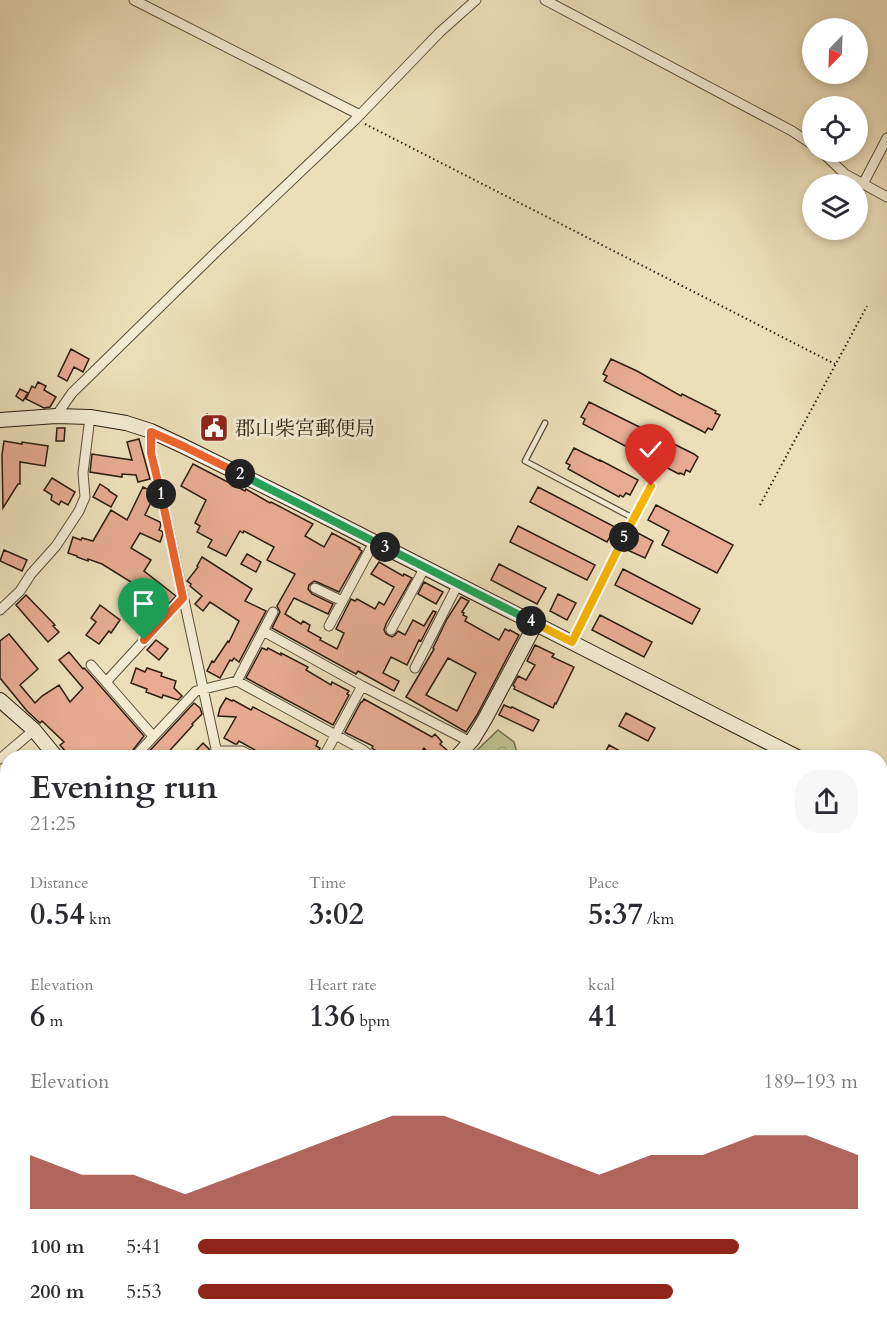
<!DOCTYPE html>
<meta charset="utf-8">
<style>
body{margin:0;font-family:Cardo,"Noto Serif JP",serif;background:#f7f7f7;color:#2b2b33;height:100vh;display:flex;flex-direction:column;font-size:22px;white-space:nowrap}
*{box-sizing:border-box;margin:0}
p{font-size:20px;color:#7c7c81}
.icon{flex:none;width:33px;height:33px;fill:none;stroke:currentColor;stroke-width:2;stroke-linecap:round;stroke-linejoin:round}
.map{position:relative;flex:1;overflow:hidden}
.side{position:absolute;left:0px;top:750px;width:888px;height:576px;display:flex;flex-direction:column;background:#fff;border-radius:24px 24px 0 0;box-shadow:0 3px 9px #0003}
.side>*{flex:none}
.needle{width:39px;rotate:203deg}
.fabs{position:absolute;left:802px;top:18px;display:grid;gap:12px}
.fabs a{display:grid;place-items:center;width:66px;height:66px;border-radius:50%;background:#fff;box-shadow:0 3px 9px #0003;font-size:30px}
.pin{position:absolute;display:grid;place-items:center;width:51px;height:51px;color:#fff;margin:-62px -26px;border-radius:50% 50% 50% 0;rotate:-45deg;box-shadow:0 0 6px #0007}
.pin .icon{rotate:45deg}
.km{position:absolute;width:30px;height:30px;margin:-15px;border-radius:50%;background:#222;color:#fff;font-size:16px;line-height:30px;text-align:center}
.round{display:grid;place-items:center;flex:none;width:63px;height:63px;border-radius:24px;background:#f7f7f7}
.summary{display:flex;align-items:center;justify-content:space-between;height:102px;padding:0 30px}
h1{font-size:33px;font-weight:700;line-height:45px}
.figures{display:grid;grid-template-columns:repeat(3,1fr);gap:9px;height:102px;padding:6px 30px}
.figures div{display:grid;align-content:center}
.figures b{font-size:30px;font-weight:700}
.figures small{font-size:16px;font-weight:400}
.figures p{font-size:16px}
.chart{height:168px;padding:12px 30px}
.chart p{display:flex;justify-content:space-between}
.chart svg{width:100%;height:108px;margin-top:6px;fill:#8f2418;opacity:.7}
ul{padding:0 30px;list-style:none;font-size:20px}
li{display:grid;grid-template-columns:96px 72px 1fr;align-items:center;height:45px}
li i{height:15px;border-radius:8px;background:#8f2418}
.map>svg:first-child{display:block}
.park{fill:url(#park-crowns);stroke:#746f4e;stroke-width:1.5}
.lines{fill:none;stroke-linecap:round;stroke-linejoin:round}
.stream{stroke:#6d7d70;stroke-width:3}
.building{fill:#e6ab91;stroke:#2c1e11;stroke-width:1.5;fill-rule:evenodd}
.lane-casing{stroke:#5c4e3b;stroke-width:7}
.street-casing{stroke:#5c4e3b;stroke-width:11}
.secondary-casing{stroke:#2c1e11;stroke-width:16}
.path{stroke:#2c1e11;stroke-width:2;stroke-dasharray:1.5 3;stroke-linecap:butt}
.lane{stroke:#f2ead1;stroke-width:4.5}
.street{stroke:#f2ead1;stroke-width:9}
.secondary{stroke:#f2ead1;stroke-width:14}
.split-1-casing{stroke:#fff;stroke-width:12}
.split-2-casing{stroke:#fff;stroke-width:12}
.split-3-casing{stroke:#fff;stroke-width:12}
.split-4-casing{stroke:#fff;stroke-width:12}
.split-5-casing{stroke:#fff;stroke-width:12}
.split-6-casing{stroke:#fff;stroke-width:12}
.split-1{stroke:#f0652b;stroke-width:8}
.split-2{stroke:#f0652b;stroke-width:8}
.split-3{stroke:#22a559;stroke-width:8}
.split-4{stroke:#22a559;stroke-width:8}
.split-5{stroke:#f5b400;stroke-width:8}
.split-6{stroke:#f5b400;stroke-width:8}
.labels{text-anchor:middle;dominant-baseline:central;stroke-width:6;stroke-linejoin:round;paint-order:stroke}
.poi-label{font-size:20px;fill:#2c1e11;stroke:#f2ead1;text-anchor:start}
</style>
<div class="map">
<svg width="887" height="1326" viewBox="0 0 887 1326">
<defs>
<pattern id="park-crowns" width="20" height="18" patternUnits="userSpaceOnUse" patternTransform="scale(1.5)"><rect width="20" height="18" fill="#bcc08c"/><path d="M2 6a3 3 0 1 1 6 0M12 15a3 3 0 1 1 6 0" fill="none" stroke="#a2a578"/></pattern>
</defs>
<rect width="100%" height="100%" fill="#ebdeb8"/>
<filter id="stains"><feTurbulence type="fractalNoise" baseFrequency=".00333" numOctaves="4"/><feColorMatrix values="0 0 0 0 .2 0 0 0 0 .09 0 0 0 0 .02 0 0 0 .5 -.17"/></filter>
<radialGradient id="worn" r=".72"><stop offset=".6" stop-color="#630" stop-opacity="0"/><stop offset="1" stop-color="#630" stop-opacity=".3"/></radialGradient>
<path class="park" d="M498,730L514,742L518,757H470Z"/>
<g class="lines">
<path class="stream" d="M0,1108L8,1118
M115,1318L118,1326"/>
</g>
<path class="building" d="M71,349L89,359L83,372L74,367L67,381L58,376Z
M611,359L637,371L681,396L682,394L716,411L715,413L720,415L712,430L708,428L705,433L702,431L604,381L607,376L603,374Z
M38,382L46,386L44,390L56,397L50,407L44,408L26,399L32,386L35,388Z
M20,389L28,393L23,401L16,396Z
M589,402L694,454L698,457L690,472L686,470L684,475L680,473L679,474L583,424L585,419L581,417Z
M207,414L225,424L216,439L202,431L206,426L201,423Z
M57,428H65L64,441H56Z
M139,439L150,479L138,482L136,475L122,474V477L90,472L92,454L132,460L127,442Z
M4,441L22,444V442L48,446L45,466L20,462V484H18L3,508L2,455Z
M574,448L600,461V460L638,480L630,495L626,493L623,497L620,495L619,497L568,469L570,465L566,463Z
M193,464L245,491L246,489L270,503L271,502L313,524L305,536L324,547L332,533L360,548L359,549L362,551L339,592L317,582L314,581L309,585L308,589L312,594L333,604L328,614L294,598L285,614L301,624L303,621L310,625L308,631L321,638L320,640L337,649L344,633L336,629L351,599L355,601L357,599L375,609L379,602L384,605L394,587L371,574L379,562L403,576L404,574L412,578L386,624L384,630L386,634L392,637L395,635L398,631L405,635L413,620L424,626L433,611L436,612L421,641L419,640L407,665L391,657L383,673L399,681L394,691L358,671L356,674L272,628L280,612L277,606L295,574L267,560L274,547L244,531L243,533L240,531L226,556L208,547L212,540L197,532L200,526L195,523L206,500L181,486Z
M52,478L75,492L68,505L61,501L59,505L51,500L52,495L44,490Z
M100,484L109,490V491L117,496L111,507L93,497Z
M143,487L153,492L154,496L145,515L160,522L161,525L159,530L162,531L163,534L160,542L140,533L131,548L151,560L144,571L176,596L166,607L144,590L102,564L88,559V561L77,557V556L68,553L73,537L81,540L82,538L93,541L111,510L127,520Z
M538,487L615,527L607,542L530,502Z
M656,505L733,545L717,573L662,545L669,531L648,520Z
M518,526L595,565L587,580L510,542Z
M634,531L653,541L645,558L625,549Z
M4,550L27,560L22,571L0,561Z
M247,554L261,562L256,572L241,564Z
M202,557L252,589L245,601L266,611L239,662L234,658L232,661L230,660L220,678L207,671L212,661L214,662L228,641L229,642L239,621L210,602L203,611L195,604L202,596L190,586L191,584L187,581L198,567L197,566Z
M499,564L546,588L537,604L491,580Z
M623,569L700,609L692,624L615,585Z
M424,582L443,592L436,604L418,594Z
M558,594L576,603L567,620L550,611Z
M26,595L55,625L53,626L59,632L48,642L16,605Z
M461,597L469,601L462,612L464,613L463,615L467,617L465,621L499,640L505,629L509,631L510,630L519,635L477,715L466,732L406,697L434,649L433,648L447,619ZM448,658L476,673L457,711L426,695Z
M100,605L120,620L111,633L109,631L99,644L86,635L96,622L91,618Z
M600,615L652,642L644,657L592,630Z
M9,634L38,669L20,685L35,703L42,696L59,685L70,702L83,688L59,660L69,652L83,669L84,668L88,672L144,736L133,750V754L135,758H71L60,745L64,742L42,721L40,723L27,711L0,678V641Z
M156,640L168,649L159,660L147,650Z
M535,645L554,654L552,657L574,667L556,704L555,703L553,708L514,689L515,687L513,685L518,676L526,680L535,665L527,661Z
M262,648L267,650L268,648L281,655V653L308,667L306,670L331,685L332,682L349,691L347,694L349,695L333,725L246,678Z
M136,668L145,672L147,668L162,673L161,676L176,681L174,688L182,696L178,700L163,695L162,698L146,692L147,689L131,683Z
M226,698L232,701L233,700L251,710L253,707L318,741L316,746L320,748L316,758H269L239,741L237,744H235L224,738L236,717L218,716L220,708Z
M364,699L432,737L435,734L442,742L440,744L448,751L442,758H434L424,748L416,758H386L372,748L373,746L346,733L345,732L361,702H362Z
M194,703L200,708L202,714L192,724L193,725L163,758H143Z
M504,705L511,708L512,707L539,720L533,731L499,715Z
M626,713L655,728L648,741L619,726Z
M203,743L209,749L211,756L209,758H189Z
M609,745L620,751L616,758L605,753Z"/>
<g class="lines">
<g class="lane-casing">
<path id="lane" d="M545,423L525,461L633,518
M572,642L633,518L651,486"/>
</g>
<g class="street-casing">
<path id="street" d="M134,0L360,115
M545,0L792,131L813,145
M822,152L845,174L887,197
M863,184L887,138
M56,416L72,393L215,253L355,120L440,32L476,0
M151,431V453L169,530L218,758
M315,588L342,601
M0,610L20,591L31,574L56,546L79,511L85,497L83,473L90,417
M329,626L374,542
M391,630L425,567
M263,631L362,686L463,738L469,743
M91,665L153,736
M415,668L458,584
M237,681L273,612
M106,682L183,598
M217,751H242L255,758
M139,752L196,691L237,681L363,750L373,758
M323,758L362,686
M0,759L34,730
M880,845L887,831
M0,858L8,867
M0,956L8,961
M880,984L887,987
M0,1019L8,1012
M0,1060L8,1069
M0,1205L8,1210
M73,1318L78,1326
M164,1318L170,1326
M340,1318L344,1326
M561,1318L563,1326
M671,1318L677,1326
M723,1318L728,1326
M762,1318L764,1326
M822,1318L824,1326
M0,1325L17,1326
M233,1326L240,1318
M443,1326L449,1323"/>
</g>
<g class="secondary-casing">
<path id="secondary" d="M0,420L56,416L90,417L126,423L151,431L183,446L296,502L799,758
M0,700L34,730L57,758
M456,758L473,739L485,719L536,623
M880,800L887,804"/>
</g>
<path class="path" d="M365,124L835,364
M760,505L867,306"/>
<use href="#lane" class="lane"/>
<use href="#street" class="street"/>
<use href="#secondary" class="secondary"/>
</g>
<g class="lines">
<g class="split-1-casing">
<path id="split-1" d="M144,640L183,598L161,494"/>
</g>
<g class="split-2-casing">
<path id="split-2" d="M161,494L151,453V432L183,446L240,474"/>
</g>
<g class="split-3-casing">
<path id="split-3" d="M240,474L385,547"/>
</g>
<g class="split-4-casing">
<path id="split-4" d="M385,547L531,621"/>
</g>
<g class="split-5-casing">
<path id="split-5" d="M531,621L572,642L624,537"/>
</g>
<g class="split-6-casing">
<path id="split-6" d="M624,537L651,486"/>
</g>
<use href="#split-1" class="split-1"/>
<use href="#split-2" class="split-2"/>
<use href="#split-3" class="split-3"/>
<use href="#split-4" class="split-4"/>
<use href="#split-5" class="split-5"/>
<use href="#split-6" class="split-6"/>
</g>
<defs>
<g id="civic-square" transform="scale(1.5)"><rect x="-9" y="-9" width="18" height="18" rx="4" fill="#8f2418" stroke="#f2ead1"/><path d="M-.6-6.5H3V-4.5H.6V-3L4-1V1h2V6H-6V1h2V-1L-.6-3ZM-1.2 2.5V6h2.4V2.5Z" fill="#fff"/></g>
</defs>
<g fill-rule="evenodd">
<use href="#civic-square" x="214" y="428"/>
</g>
<g class="labels">
<g class="poi-label">
<text x="235" y="428">郡山柴宮郵便局</text>
</g>
</g>
<rect width="100%" height="100%" filter="url(#stains)"/>
<rect width="100%" height="100%" fill="url(#worn)"/>
</svg>
<div class="fabs">
<a><svg class="needle" viewBox="-14 -14 28 28"><path d="M0-13l5 13h-10z" fill="#e53935"/><path d="M0 13l5-13h-10z" fill="#7c7c81"/></svg></a>
<a><svg class="icon" aria-label="locate" viewBox="0 0 24 24"><circle cx="12" cy="12" r="6"/><path d="M12 2v4M12 18v4M2 12h4M18 12h4"/></svg></a>
<a><svg class="icon" aria-label="layers" viewBox="0 0 24 24"><path d="M12 4l9 5-9 5-9-5zM3 14l9 5 9-5"/></svg></a>
</div>
<div class="pin" style="left:144px;top:640px;background:#1e9e55"><svg class="icon" aria-label="arrive" viewBox="0 0 24 24"><path d="M6 21V4h12l-3 4 3 4H6"/></svg></div>
<div class="pin" style="left:651px;top:486px;background:#d93025"><svg class="icon" aria-label="check" viewBox="0 0 24 24"><path d="M5 12l5 5 9-10"/></svg></div>
<b class="km" style="left:161px;top:494px">1</b>
<b class="km" style="left:240px;top:474px">2</b>
<b class="km" style="left:385px;top:547px">3</b>
<b class="km" style="left:531px;top:621px">4</b>
<b class="km" style="left:624px;top:537px">5</b>
<section class="side">
<div class="summary"><div><h1>Evening run</h1><p>21:25</p></div><a class="round"><svg class="icon" aria-label="share" viewBox="0 0 24 24"><path d="M12 15V3M7 8l5-5 5 5M5 13v7h14v-7"/></svg></a></div>
<div class="figures">
<div><p>Distance</p><b>0.54<small> km</small></b></div>
<div><p>Time</p><b>3:02</b></div>
<div><p>Pace</p><b>5:37<small> /km</small></b></div>
</div>
<div class="figures">
<div><p>Elevation</p><b>6<small> m</small></b></div>
<div><p>Heart rate</p><b>136<small> bpm</small></b></div>
<div><p>kcal</p><b>41</b></div>
</div>
<div class="chart"><p><span>Elevation</span>189–193 m</p>
<svg viewBox="0 0 160 44" preserveAspectRatio="none"><path d="M0 44V22L10 30L20 30L30 38L40 30L50 22L60 14L70 6L80 6L90 14L100 22L110 30L120 22L130 22L140 14L150 14L160 22V44z"/></svg>
</div>
<ul>
<li><b>100 m</b>5:41<i style="width:82%"></i></li>
<li><b>200 m</b>5:53<i style="width:72%"></i></li>
</ul>
</section>
</div>
